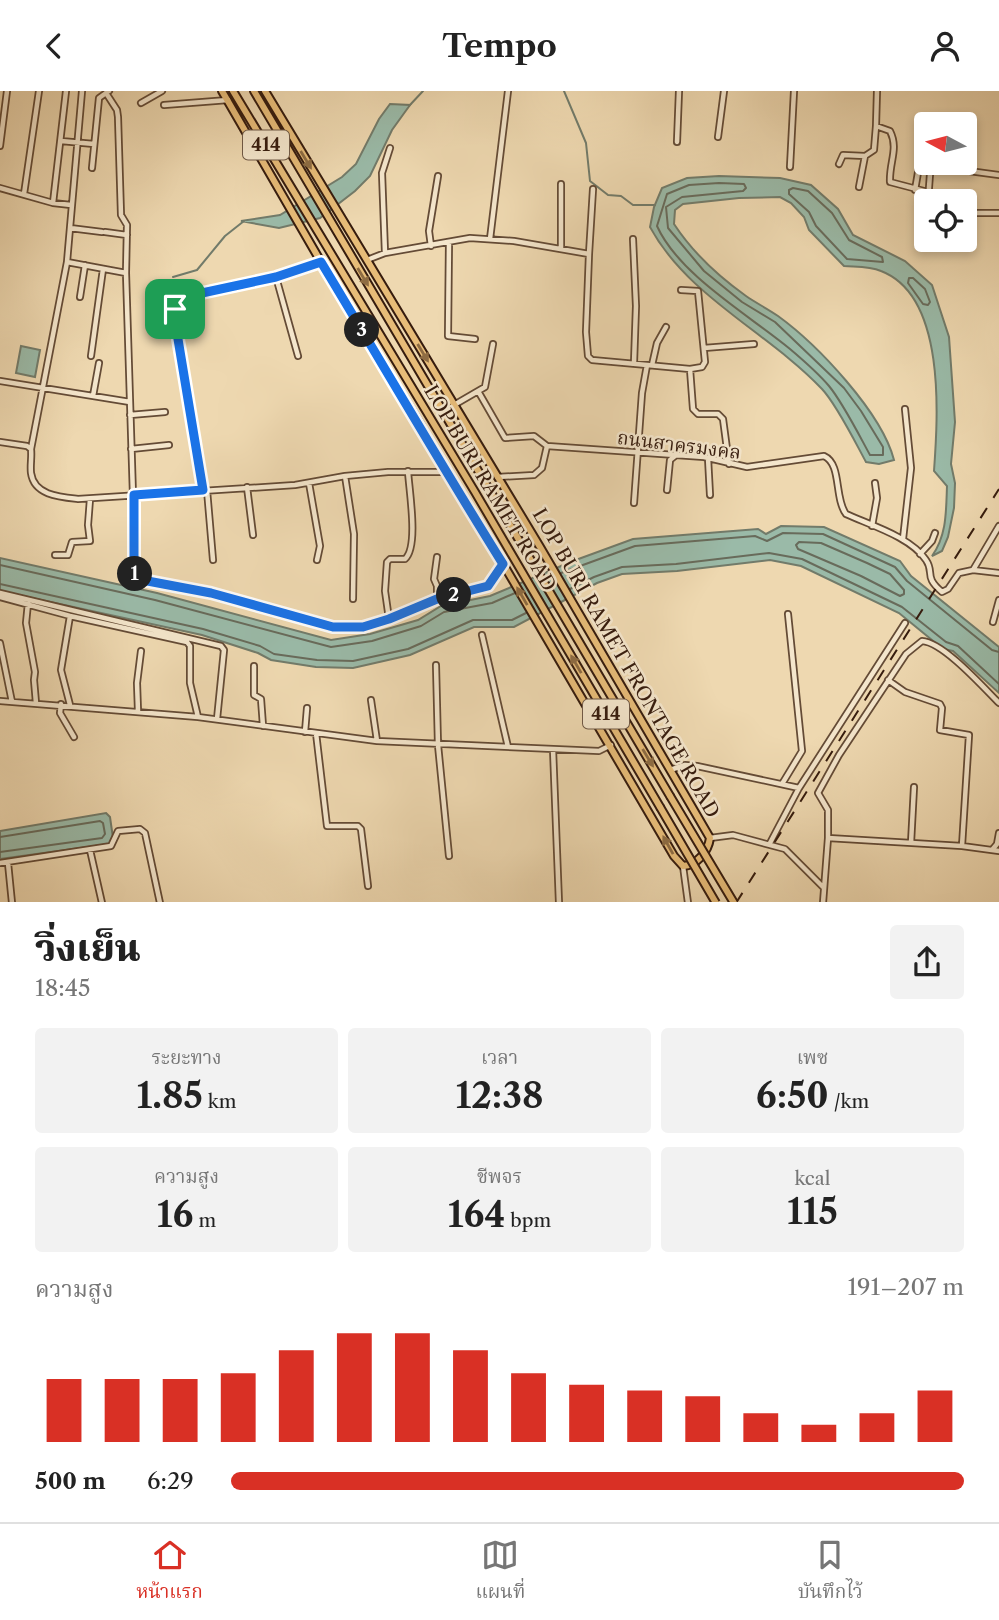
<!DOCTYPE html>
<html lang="th">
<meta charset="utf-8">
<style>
body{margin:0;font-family:"Libre Caslon Text","Noto Serif Thai",serif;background:#f2f2f2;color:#222;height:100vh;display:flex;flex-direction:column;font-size:26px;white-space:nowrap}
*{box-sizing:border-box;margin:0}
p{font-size:23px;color:#767676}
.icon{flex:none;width:38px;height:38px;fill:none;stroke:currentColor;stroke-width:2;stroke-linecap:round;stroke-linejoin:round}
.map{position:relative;height:811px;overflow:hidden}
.drawer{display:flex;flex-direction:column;background:#fff;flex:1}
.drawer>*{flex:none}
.needle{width:46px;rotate:277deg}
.controls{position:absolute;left:914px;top:21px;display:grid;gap:14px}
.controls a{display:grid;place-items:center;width:63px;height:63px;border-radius:7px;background:#fff;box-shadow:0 4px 10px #0003;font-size:35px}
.pin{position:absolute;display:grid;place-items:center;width:60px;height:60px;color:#fff;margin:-30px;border-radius:14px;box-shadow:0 4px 10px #0006}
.km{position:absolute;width:35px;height:35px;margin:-18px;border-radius:50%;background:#222;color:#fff;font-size:19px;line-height:35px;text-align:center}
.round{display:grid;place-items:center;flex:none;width:74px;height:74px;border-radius:7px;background:#f2f2f2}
.summary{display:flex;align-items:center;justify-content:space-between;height:119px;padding:0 35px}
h1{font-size:38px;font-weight:800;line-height:52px}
.figures{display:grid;grid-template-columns:repeat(3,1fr);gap:10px;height:119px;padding:7px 35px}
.figures div{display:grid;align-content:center;border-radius:7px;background:#f2f2f2;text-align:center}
.figures b{font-size:35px;font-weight:800}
.figures small{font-size:19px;font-weight:400}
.figures p{font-size:19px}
.chart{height:196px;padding:14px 35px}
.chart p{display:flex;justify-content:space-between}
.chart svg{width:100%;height:126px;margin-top:7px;stroke:#d93025;stroke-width:6}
ul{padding:0 35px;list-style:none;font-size:23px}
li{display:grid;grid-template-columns:112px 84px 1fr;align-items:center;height:52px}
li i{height:18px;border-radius:9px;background:#d93025}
header{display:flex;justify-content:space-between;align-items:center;height:91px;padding:0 35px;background:#fff;font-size:32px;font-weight:800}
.dock{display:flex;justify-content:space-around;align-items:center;height:98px;border-top:2px solid #e0e0e0;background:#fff;font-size:19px;color:#767676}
.dock a{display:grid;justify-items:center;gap:4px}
.dock .on{color:#d93025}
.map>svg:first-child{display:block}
.water{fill:#9abaa8;stroke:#727b6a;stroke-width:2}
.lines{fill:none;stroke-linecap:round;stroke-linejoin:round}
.shore{stroke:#686b5b;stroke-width:2}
.stream{stroke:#727b6a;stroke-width:2}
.minor-casing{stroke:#644b36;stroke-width:8}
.major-casing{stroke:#361c0e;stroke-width:10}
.minor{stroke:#f4e6cc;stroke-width:4.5}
.major{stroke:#e7bc78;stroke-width:6}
.rail{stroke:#361c0e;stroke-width:2;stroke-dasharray:12 12;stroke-linecap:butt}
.major-bridge-casing{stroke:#361c0e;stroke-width:10;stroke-linecap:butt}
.major-bridge{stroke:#e7bc78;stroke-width:6}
.oneway{fill:#8e6c43}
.route-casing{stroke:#fff;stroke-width:14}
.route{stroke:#1a73e8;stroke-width:9}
.labels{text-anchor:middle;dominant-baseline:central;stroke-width:5;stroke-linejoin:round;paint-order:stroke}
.shield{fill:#f4e6cc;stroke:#6f5947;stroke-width:2}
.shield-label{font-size:18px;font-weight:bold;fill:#361c0e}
.street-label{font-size:19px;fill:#361c0e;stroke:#f4e6cc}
</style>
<header><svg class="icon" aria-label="back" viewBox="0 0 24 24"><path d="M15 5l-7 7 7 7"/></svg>Tempo<svg class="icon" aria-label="person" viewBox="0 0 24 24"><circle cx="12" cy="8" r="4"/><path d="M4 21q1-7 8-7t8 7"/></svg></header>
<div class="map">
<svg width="999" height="812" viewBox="0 0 999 812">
<rect width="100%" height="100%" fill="#eed8b0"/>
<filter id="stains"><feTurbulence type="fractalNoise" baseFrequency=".00286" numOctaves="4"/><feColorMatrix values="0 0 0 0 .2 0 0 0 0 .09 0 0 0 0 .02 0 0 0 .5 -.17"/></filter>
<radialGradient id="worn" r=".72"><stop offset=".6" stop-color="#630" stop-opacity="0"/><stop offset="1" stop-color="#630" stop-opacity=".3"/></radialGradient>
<path class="water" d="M390,13L410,14L392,39L370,85L355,100L320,127L279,137L241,130L280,124L342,86L356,73L379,28Z
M719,85L780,87L811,94L838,118L853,144L905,170L932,194L949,246L955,331L951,373L955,392L954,417L948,446L942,460L932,465C947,444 946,420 947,395L934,380C938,324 946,205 881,180C869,175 856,176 844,175L809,139L804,126L791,112L780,106L739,107L683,113L675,119L674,133C693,162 718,185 746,205C756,212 768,218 778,225C818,254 882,322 894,369L879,373L866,371C855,351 837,314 822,298C768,241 688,206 650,136L654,116L662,97L687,87Z
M21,255L40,259L35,286L16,282Z
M781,435L824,436L900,470L911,485L999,556V602L953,560L943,558L899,522L801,475L770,469L677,480L622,483L597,492L514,536H474L410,564L353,577L316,576L271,569L258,562L202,544L0,500V467L157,502L331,549L370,543L418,529L441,515L490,505L573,470L633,448L758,438L766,443Z
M106,722L110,726L113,747L109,753L0,768V740Z"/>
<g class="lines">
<path class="shore" d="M719,92L744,93L746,97L743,100L682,106L666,116L668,137L704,180L742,211L775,231L844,297L861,320L883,356V364H870C859,344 843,312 829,295C818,282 803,269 790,258C749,224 679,184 657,135L667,103L689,94Z
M793,97L808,100L832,122L849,149L882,166L883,171L847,168L816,135L809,121L789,103V99Z
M909,187H913L925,198L930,211L928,214L923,213L908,192Z
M799,451L821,452L867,472L890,483L904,499V503L900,505L861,485L798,458L796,454Z
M0,474L155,509L331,556L372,550L421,535L444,521L492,512L515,502
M561,482L635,455L755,445L767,450L783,442L823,443L895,476L907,490L992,559L999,561
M0,493L203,538L260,555L274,563L317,569L353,570L408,558L473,529H512L526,522
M570,498L594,486L622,476L676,473L769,462L802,468L902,516L946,551L958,555L999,593
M0,746L100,730L103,732L105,743L102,747L0,761"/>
<path class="stream" d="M564,0L586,52L590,90L608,104L621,105L633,114H655
M409,15L423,0
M173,186L197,179L225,145L244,130"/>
<g class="minor-casing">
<path id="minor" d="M877,0L876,35L890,40C899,58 889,71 890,91L928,101
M106,2L117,19L118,26L121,124L127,134L126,182L133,405V462L137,488L211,502L333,536H363L389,528L437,508L488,495L503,473
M141,12L162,0
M164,14L228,9
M718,46L724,0
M61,50L94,53
M677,51L679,0
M0,55L7,0
M962,72L969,80L999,84
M839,73L843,64L865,65
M790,76L794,0
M92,77L99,7L109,0
M561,93V157
M859,96L865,65L874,59L876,35
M0,97L53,112L71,114
M915,99L923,52
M24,103L39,0
M928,110L930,83L935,72
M53,112L66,0
M964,120L973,122H999
M70,137L102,141
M105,141L127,144
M490,148L508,0
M633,148L636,215L634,272
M449,151L448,245L475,248
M431,155L429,140L438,85
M385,162L382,82L390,57
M589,163L593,98
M367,169L385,162L470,147L514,150L589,163L586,241L588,265L592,269L647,274L642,302L634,412
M67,171L126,182
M276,186L298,265
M80,206L85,174
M704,257L754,253
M91,265L103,178
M647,274L690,278L702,276L705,271L698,200L681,199
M652,274L657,252L666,236
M690,278L693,318L698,323H718L723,328L729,373
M0,290L130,311
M478,300L505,347L534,345L547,355
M93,305L99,272
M454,314L485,296L493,253
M130,324L165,321
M0,351L27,355L31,358C32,366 30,374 31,382C34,404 59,406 78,408L295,394L345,385L388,381H445
M31,358L67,171L82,0
M131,358L169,354
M708,367L710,404
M345,385L354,443L353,508
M497,386L534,384L542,377L547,355L704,366L747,376L824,365C842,373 834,407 846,423C870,434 911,446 926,469C935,482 923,485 942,501L948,498L959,482L973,479L999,482
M309,392L320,455L317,469
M247,396L253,444
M203,399L173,218L188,213L197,203L202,202L276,186L321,171
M207,399L213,469
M667,399L670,369L675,365
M872,435L877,407L875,392
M903,448L911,377L905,318
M920,463L932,450L935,442
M55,464H68L72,451L90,450L88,434L90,408
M437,466L434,488L437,495V508
M973,479L999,435
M0,502L221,555L224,559L217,628
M0,506L70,525L187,551L190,555V592L198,626
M28,512L26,532L35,581L34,589L36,612
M389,528L385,500L387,471L390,468H405C419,456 409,399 408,380
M993,531L999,509
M482,544L508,656
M0,552L12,611
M436,574L438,654L449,765
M254,575V604L261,608L263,635
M888,589L905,601L940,613L942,617L940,639L969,644L962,755
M371,609L377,650
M0,610L198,626L377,650L599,660L611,654
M61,613L60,622L74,646
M70,614L61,579L70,525
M138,620L137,592L141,560
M305,641L307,617
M316,642L327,735H358L361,738L368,795
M553,658L559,812
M670,679L685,674L697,675L799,697L770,752
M782,693L802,660L788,523
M799,697L905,532
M710,747L733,744L785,758L824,797
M828,747V719L818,702L839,664L906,563L922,550C943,551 983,596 999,612
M911,752L914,696
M90,759L102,812
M992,759L997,753L999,742
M0,772L111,755L118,740L140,738L145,742L160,812
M8,772L12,812
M683,775L688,812
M823,812L828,747L962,755L999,760"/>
</g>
<g class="major-casing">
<path id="major" d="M222,0L321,171L420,333L445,381L505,476L674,765L683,775C697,774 708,761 710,747L540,456L265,0
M233,0L475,401L660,716
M254,0L670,705"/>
</g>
<use href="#minor" class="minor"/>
<use href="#major" class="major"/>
<path class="rail" d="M736,812L999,398"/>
<g class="major-bridge-casing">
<path id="major-bridge" d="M670,705L734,812
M660,716L716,812"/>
</g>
<use href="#major-bridge" class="major-bridge"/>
</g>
<defs><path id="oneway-solid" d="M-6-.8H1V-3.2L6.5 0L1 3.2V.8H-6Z" transform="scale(1.75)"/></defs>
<g class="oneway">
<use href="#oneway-solid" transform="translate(306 69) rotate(59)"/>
<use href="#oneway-solid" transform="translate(363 186) rotate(59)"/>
<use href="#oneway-solid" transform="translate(423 262) rotate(59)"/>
<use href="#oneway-solid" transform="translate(522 505) rotate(-120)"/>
<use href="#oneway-solid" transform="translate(576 573) rotate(-120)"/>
<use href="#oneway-solid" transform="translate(648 667) rotate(59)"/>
<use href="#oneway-solid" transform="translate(668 754) rotate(-119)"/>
</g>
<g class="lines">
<g class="route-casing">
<path id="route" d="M321,171C382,272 441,374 503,473L488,495L437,508L389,528L363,536H333L211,502L137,488L134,479V404L203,399L173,218L188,213L197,204L202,202L276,186Z"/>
</g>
<use href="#route" class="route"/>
</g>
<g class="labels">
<g class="shield">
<rect x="243" y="39.5" width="46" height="29" rx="5"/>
<rect x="583" y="608.5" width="46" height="29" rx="5"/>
</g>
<g class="shield-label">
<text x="266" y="54">414</text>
<text x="606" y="623">414</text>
</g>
<g class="street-label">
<text transform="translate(679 354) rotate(7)">ถนนสาครมงคล</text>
<text transform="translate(490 397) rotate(59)">LOP BURI RAMET ROAD</text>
<text transform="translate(626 572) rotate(60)">LOP BURI RAMET FRONTAGE ROAD</text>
</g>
</g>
<rect width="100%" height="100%" filter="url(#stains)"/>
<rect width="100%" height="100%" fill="url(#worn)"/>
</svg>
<div class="controls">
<a><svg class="needle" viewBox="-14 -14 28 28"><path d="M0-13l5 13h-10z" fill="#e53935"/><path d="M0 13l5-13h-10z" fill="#767676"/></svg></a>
<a><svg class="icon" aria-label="locate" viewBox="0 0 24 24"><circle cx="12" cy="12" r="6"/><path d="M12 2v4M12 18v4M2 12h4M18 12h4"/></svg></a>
</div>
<div class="pin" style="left:175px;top:218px;background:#1e9e55"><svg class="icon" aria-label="arrive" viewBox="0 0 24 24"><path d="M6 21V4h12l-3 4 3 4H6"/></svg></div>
<b class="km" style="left:135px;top:483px">1</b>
<b class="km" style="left:454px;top:504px">2</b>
<b class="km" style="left:362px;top:239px">3</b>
</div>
<section class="drawer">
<div class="summary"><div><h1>วิ่งเย็น</h1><p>18:45</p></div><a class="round"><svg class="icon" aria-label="share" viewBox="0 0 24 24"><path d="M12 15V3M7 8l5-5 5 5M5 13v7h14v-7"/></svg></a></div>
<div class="figures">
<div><p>ระยะทาง</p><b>1.85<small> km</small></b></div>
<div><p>เวลา</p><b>12:38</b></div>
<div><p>เพซ</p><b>6:50<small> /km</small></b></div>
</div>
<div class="figures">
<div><p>ความสูง</p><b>16<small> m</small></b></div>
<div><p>ชีพจร</p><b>164<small> bpm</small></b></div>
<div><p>kcal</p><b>115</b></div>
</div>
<div class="chart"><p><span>ความสูง</span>191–207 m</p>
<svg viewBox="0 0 160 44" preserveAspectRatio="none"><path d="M5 44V22M15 44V22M25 44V22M35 44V20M45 44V12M55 44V6M65 44V6M75 44V12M85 44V20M95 44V24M105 44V26M115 44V28M125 44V34M135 44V38M145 44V34M155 44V26"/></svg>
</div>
<ul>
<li><b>500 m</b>6:29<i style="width:100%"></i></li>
</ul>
</section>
<nav class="dock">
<a class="on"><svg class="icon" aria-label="home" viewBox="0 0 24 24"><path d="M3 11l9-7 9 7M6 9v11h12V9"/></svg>หน้าแรก</a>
<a><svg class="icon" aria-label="map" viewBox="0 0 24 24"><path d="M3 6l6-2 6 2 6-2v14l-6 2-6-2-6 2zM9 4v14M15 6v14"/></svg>แผนที่</a>
<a><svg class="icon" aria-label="saved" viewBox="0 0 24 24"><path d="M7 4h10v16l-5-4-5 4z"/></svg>บันทึกไว้</a>
</nav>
